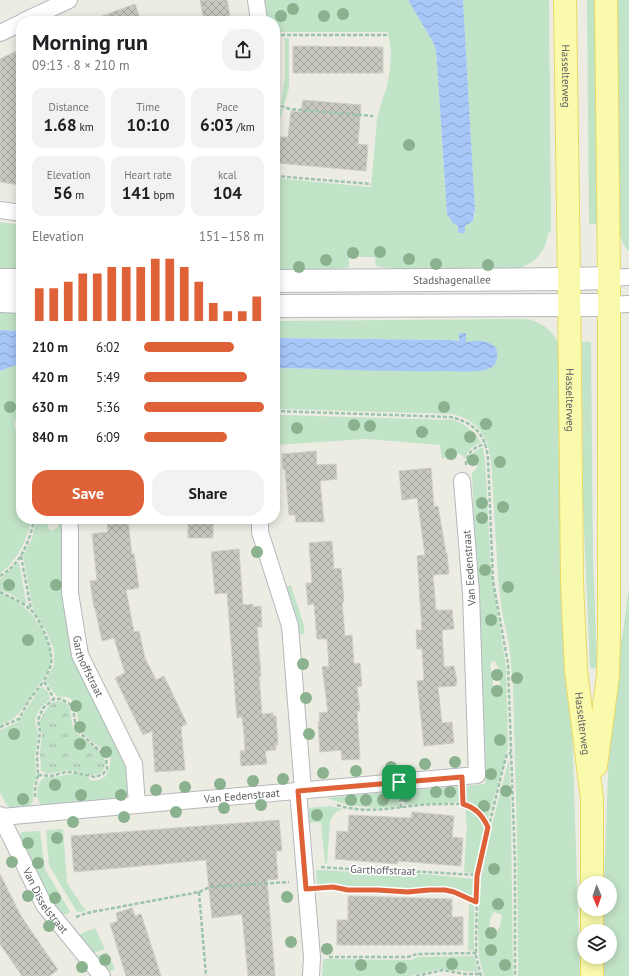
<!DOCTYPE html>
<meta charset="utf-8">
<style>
body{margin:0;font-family:"PT Sans",sans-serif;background:#f2f2f2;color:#202124;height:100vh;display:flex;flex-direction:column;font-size:15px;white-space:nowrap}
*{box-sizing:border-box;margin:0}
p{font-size:13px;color:#757577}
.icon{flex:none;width:22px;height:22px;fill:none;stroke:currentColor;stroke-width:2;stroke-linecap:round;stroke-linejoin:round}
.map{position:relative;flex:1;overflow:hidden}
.sheet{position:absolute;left:16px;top:16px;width:264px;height:508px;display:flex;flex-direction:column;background:#fff;border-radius:16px;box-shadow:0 2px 10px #0003}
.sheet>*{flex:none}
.needle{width:26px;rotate:178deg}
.controls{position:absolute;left:577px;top:876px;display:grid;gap:8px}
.controls a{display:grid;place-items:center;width:40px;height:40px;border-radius:50%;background:#fff;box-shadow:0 2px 10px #0003;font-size:20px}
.pin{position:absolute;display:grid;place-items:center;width:34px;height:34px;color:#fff;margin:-17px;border-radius:8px;box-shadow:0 2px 6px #0006}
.round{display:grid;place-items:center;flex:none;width:42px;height:42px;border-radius:16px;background:#f2f2f2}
.summary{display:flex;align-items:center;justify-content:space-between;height:68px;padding:0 16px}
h1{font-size:22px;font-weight:600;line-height:30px}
.stats{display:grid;grid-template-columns:repeat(3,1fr);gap:6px;height:68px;padding:4px 16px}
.stats div{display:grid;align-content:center;border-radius:10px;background:#f2f2f2;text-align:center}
.stats b{font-size:17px;font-weight:600}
.stats small{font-size:11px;font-weight:400}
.stats p{font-size:11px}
.chart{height:112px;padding:8px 16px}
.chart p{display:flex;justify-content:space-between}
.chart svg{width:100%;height:72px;margin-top:4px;stroke:#de6138;stroke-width:6}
.button{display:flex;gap:8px;margin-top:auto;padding:8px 16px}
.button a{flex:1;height:46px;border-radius:16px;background:#de6138;color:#fff;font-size:16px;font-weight:600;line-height:46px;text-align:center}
.button a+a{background:#f2f2f2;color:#202124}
ul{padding:0 16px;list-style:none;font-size:13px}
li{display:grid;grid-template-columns:64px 48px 1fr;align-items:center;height:30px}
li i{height:10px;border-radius:5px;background:#de6138}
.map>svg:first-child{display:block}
.green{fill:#c1e3c7;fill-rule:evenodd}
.park{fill:url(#park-tufts)}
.water{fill:url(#water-waves)}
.building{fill:url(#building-cross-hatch);stroke:#d1cfc2}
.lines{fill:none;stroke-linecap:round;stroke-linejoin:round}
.street-casing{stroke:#b6b7bd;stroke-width:18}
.secondary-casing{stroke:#b7b8be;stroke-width:24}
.primary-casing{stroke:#e8d961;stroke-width:24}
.path{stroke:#9bc3ad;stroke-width:2.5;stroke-dasharray:4 2;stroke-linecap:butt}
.street{stroke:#fff;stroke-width:16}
.secondary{stroke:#fff;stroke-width:22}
.primary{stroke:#f9faab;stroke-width:22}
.tree{fill:#8bb28f}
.route-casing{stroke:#fff;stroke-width:8}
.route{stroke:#de6138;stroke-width:5}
.labels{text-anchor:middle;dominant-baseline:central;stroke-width:3.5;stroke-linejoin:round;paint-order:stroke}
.street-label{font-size:11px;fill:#5b5d63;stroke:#fff}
</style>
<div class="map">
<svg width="629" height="976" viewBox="0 0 629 976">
<defs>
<pattern id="park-tufts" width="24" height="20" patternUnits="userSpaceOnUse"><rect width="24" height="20" fill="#c1e3c7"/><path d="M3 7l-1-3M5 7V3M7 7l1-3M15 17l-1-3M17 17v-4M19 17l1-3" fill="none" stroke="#a0bba5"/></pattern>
<pattern id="water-waves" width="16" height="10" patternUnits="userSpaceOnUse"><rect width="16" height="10" fill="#a7c7f9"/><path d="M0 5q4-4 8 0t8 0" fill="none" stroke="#8ba5cd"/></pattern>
<pattern id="building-cross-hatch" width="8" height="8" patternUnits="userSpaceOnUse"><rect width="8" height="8" fill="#c8c7c0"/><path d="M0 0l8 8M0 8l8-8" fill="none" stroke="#a5a5a0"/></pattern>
</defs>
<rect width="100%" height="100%" fill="#edece3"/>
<path class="green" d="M262,0H408L433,42L436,50L447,214L458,226L459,233H465V226L475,217V210L463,0H549L551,232L548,233C546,251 537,262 519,268L435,276L376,266L375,257H349V267L294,277H275V178L371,187L377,119L382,101L387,86L390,70L391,53L388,32H275V21H266Z
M587,0H597L599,224H589Z
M616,0H629V252L624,245L619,233Z
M285,38H289V88L284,105L281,104L285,77Z
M280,108L283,109L275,135V126Z
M0,222L21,225V275H0Z
M0,305L21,307V331L0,330Z
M521,319C539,319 553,330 560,346L580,976H518L517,836L513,684L509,644L502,612L498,577L491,460C487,435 478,420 452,414L281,409L275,408V368L432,371L489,342L481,341L466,342V333L459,341L451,340L275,338V321Z
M582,342H591L593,557L597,666L594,669L590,667L583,506Z
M21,364V408L16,418L14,424L16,431L21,443V519H32C25,543 20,557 0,574V371L16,365Z
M275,413L281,415L316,416L453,420C465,424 475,431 481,443C472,446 468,449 465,458C455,449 452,455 442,459L440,445L366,439L275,445Z
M480,448H483L485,461L491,570L506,667L508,748L487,822C483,812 476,806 465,803V786L485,784L472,472L475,471C479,465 477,459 472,454ZM494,661C502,668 500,684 499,693L496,696L493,694V679L490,666L491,662Z
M36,519H47L48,528L51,531L58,527L57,519H62L63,593L126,766L129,791L128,795L122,799L41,806C35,796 35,784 45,777C59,780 81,765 91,781L98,780L105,777C110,770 114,757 106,751C105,750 102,750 101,748C95,744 89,739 84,734C73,722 83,693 58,697L50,688L46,680L54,665V650L46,631L33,609L23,556L32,539Z
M19,562L26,603L25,604L13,595L0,590V579Z
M291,585L304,626V634H298L285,588L286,587Z
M629,587V976H602V957H610V931H603L604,909H610V883H604L609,747L616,668L623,632Z
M0,593C8,596 17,601 24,607C37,617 54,646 51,663C48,674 38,685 32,694C22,709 18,719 0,725Z
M43,687L48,692L50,699L41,707L36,716L35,721L38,734L35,756L36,779L33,786V800L30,807L10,808L6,804L0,793V730L14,724L19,721L40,688Z
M509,759L511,812L513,976H484L479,957L478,924L480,873L484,855ZM494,912L502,915L500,926L496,933L494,934L490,932C489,926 489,917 494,912Z
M460,786L461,802L404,805L403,791Z
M397,791L399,806C374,810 351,807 327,798Z
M329,806L343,809L336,812L330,821L327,864L325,863L321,822L309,823V808Z
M465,807L479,815L486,828L474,873L464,872L467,826Z
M63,829L67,883L86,911L77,912L49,865L46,831L48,830Z
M39,831L40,832L45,869L69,910L70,913L62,915L50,903L19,836L22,832Z
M316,870H325L409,876L413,873L474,879V900L453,890L438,888L408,890L379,888H350L333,885L317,886Z
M469,901L474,904V951L468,950Z
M95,928L105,949L92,954L78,935Z
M107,952L115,969L108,972L94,957Z
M474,956L478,972L442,969L434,970L410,976H322L323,959L411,960L417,957Z"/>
<path class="park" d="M57,701C78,704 67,718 75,730C82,743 117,754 101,773L90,775L69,770L47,774L41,770L40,752L42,735L39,722C44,714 48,703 57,701Z"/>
<path class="water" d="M408,0H463L475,210L473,221L465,226V233H458V226L452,222L447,214L436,50L433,42Z
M0,330L21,331V364L16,365L0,371Z
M459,333H466V342C473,341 480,340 487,342C490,343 493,345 495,347C500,355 497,366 488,369C477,373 454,371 442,371C387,372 331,369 275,368V338L451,340L459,341Z"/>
<path class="building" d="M200,0H227L231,21H204Z
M135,4L141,21H94V19Z
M293,46L383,47V73H293Z
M21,49V185L0,182V59Z
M303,100L361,105L358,144L368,145L366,171L276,163L278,137H288L291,111L301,112Z
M316,451L317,465L336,464L337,479L320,481L324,522H296L295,515H289L285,469H283L282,454Z
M431,468L434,507L438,506L446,553H447L449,574L433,575L436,610H452L454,629L442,630L444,667L454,666L457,681L456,686L438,687L442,723L452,722L454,743L424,746L417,681L424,680L422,649H417L416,630H422L417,556L425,555L417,498L402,500L399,471Z
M107,519H128L131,547L132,554H134L139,588L126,590L134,632L139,631L145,658L156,680L164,676L187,724L181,727L185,770L155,772L152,731L143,735L115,678L125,673L114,638L102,641L95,608H94L90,581L97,580L92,534L108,532Z
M188,520L213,522V538H188Z
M332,541L334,569L341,568L344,602H342L345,636L352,635L354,664L360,663L362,686L357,687L360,711H357L360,759L342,760L341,750L320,752L318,722L320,721L319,713L328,712L322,667L329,666L327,639H317L314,604L308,605L306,583H312L309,543Z
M239,549L243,605L253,604V607L261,606L262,627H257L261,676H259L262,714L273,713V716H276L278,745H275L276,750L265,751L267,764L241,766L240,751H245L244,733L242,717L237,718L227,593L215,594L211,552Z
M412,812L454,816L452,837L463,838L461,866L398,861V864L335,859L337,831L348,832L349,815L411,818Z
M279,820L282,851H276L278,879L267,880L275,976H248L242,914L212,918L206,860L74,872L71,836Z
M0,874L21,916L58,970L49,976H22L0,944Z
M348,896L452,899V917H463V945H337V920H348Z
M132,908L135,916L141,914L161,976H126L110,924L118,921L116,913Z"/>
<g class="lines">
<g class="street-casing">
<g id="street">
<path d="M256,0L259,21"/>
<path d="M24,21L69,0"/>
<path d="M0,33L21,23"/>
<path d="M0,210L21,213"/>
<path d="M609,278L629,277"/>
<path d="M608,305L629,304"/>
<path id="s1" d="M69,519L70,529V593L80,655L134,764L137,805"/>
<path d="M260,519V532L290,626L303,790"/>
<path d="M298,791L312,957L311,976"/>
<path id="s2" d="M0,815L1,817L477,775L471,593L462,481"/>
<path id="s3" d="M1,817L44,905L102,976"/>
</g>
</g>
<g class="secondary-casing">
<g id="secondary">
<path d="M0,280H21"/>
<path id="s4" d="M275,281L569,279L609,278"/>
<path d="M0,301L21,302"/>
<path d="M275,306L608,305"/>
</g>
</g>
<g class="primary-casing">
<g id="primary">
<path id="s5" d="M565,0L569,279L572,583L576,671L592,799V883"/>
<path d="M596,766L608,676L609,633V278L606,0"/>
<path d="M592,931V909"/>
<path d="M592,976V957"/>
</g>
</g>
<path class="path" d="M275,35H387
M275,104L290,109L373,116
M275,176L371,184
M275,411L450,417C474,422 486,435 488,459L493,581L508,664L515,864V976
M21,413C17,421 19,429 21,437
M466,465C466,453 474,447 485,444
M21,556L31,609
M0,576C21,564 30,541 34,519
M0,592C10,597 22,602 30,609C40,618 54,651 51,664C50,669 46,676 44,681L54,699
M0,727L19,719L29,700L44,681
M35,797V788L38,775L37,756L40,731L38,720L43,708L54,699H61L71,705C75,713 74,722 77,730L106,757L107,769L103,774L95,777L72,772H66L51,776L38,775
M400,798L401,808
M463,804C476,808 482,815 488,827
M337,805C365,814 392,808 420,805C434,804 448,804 463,804L462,793
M321,867L403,873L409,871L477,875
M324,888L333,887L348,890H377L401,892L445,890L454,892L476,902
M199,892L206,976
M76,917L87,913L199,892L210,887L289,882
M329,957H408L417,954L476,953
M416,976L443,970L465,974H480
M481,976L476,956L477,875L504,764L507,754L511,753"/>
<use href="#street" class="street"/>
<use href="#secondary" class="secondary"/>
<use href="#primary" class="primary"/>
</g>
<g class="tree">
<circle cx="293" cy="9" r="6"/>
<circle cx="343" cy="14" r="6"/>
<circle cx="281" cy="16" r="6"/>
<circle cx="324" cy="16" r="6"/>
<circle cx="409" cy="145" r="6"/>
<circle cx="380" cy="252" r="6"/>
<circle cx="353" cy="253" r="6"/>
<circle cx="409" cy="259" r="6"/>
<circle cx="326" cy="260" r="6"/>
<circle cx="436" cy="264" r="6"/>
<circle cx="488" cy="265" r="6"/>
<circle cx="299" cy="267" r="6"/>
<circle cx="10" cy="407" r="6"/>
<circle cx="444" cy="407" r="6"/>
<circle cx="486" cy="424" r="6"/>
<circle cx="354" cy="425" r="6"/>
<circle cx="370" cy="426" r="6"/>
<circle cx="297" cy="428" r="6"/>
<circle cx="422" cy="432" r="6"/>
<circle cx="470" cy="437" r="6"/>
<circle cx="451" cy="454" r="6"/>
<circle cx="473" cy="460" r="6"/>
<circle cx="500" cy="462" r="6"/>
<circle cx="482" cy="503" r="6"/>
<circle cx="503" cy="507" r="6"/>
<circle cx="482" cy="518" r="6"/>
<circle cx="257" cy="552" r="6"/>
<circle cx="485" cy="570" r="6"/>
<circle cx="9" cy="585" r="6"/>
<circle cx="56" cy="585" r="6"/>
<circle cx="508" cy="587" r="6"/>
<circle cx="491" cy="620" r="6"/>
<circle cx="28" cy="640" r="6"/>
<circle cx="303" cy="664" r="6"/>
<circle cx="497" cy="675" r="6"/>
<circle cx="517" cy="678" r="6"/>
<circle cx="497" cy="691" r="6"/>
<circle cx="306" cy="698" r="6"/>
<circle cx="76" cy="706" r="6"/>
<circle cx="80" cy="727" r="6"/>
<circle cx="14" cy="734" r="6"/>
<circle cx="309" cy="734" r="6"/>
<circle cx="500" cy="740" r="6"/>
<circle cx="80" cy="744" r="6"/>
<circle cx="106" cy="752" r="6"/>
<circle cx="455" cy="762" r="6"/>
<circle cx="425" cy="764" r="6"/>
<circle cx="391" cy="767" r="6"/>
<circle cx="356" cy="771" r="6"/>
<circle cx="323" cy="773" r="6"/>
<circle cx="491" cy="774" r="6"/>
<circle cx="283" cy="779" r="6"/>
<circle cx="253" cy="781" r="6"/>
<circle cx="220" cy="784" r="6"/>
<circle cx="55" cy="785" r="6"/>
<circle cx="185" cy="787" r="6"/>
<circle cx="156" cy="790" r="6"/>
<circle cx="506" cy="791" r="6"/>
<circle cx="436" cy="792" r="6"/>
<circle cx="450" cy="792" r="6"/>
<circle cx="81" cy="795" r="6"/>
<circle cx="121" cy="795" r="6"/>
<circle cx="406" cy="796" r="6"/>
<circle cx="23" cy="799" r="6"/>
<circle cx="351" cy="800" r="6"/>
<circle cx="366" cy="800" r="6"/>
<circle cx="383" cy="800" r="6"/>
<circle cx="261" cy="805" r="6"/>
<circle cx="484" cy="806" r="6"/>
<circle cx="224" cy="808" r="6"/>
<circle cx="176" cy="812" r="6"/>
<circle cx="317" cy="815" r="6"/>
<circle cx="124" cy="817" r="6"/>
<circle cx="73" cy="822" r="6"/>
<circle cx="57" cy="838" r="6"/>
<circle cx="28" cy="843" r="6"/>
<circle cx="12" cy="862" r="6"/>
<circle cx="38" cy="863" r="6"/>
<circle cx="494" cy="869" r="6"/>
<circle cx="28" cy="896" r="6"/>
<circle cx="287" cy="897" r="6"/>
<circle cx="55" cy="898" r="6"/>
<circle cx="498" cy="904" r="6"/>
<circle cx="49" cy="926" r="6"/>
<circle cx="491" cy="933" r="6"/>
<circle cx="291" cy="942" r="6"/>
<circle cx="327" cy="949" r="6"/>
<circle cx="491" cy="950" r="6"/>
<circle cx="105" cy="960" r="6"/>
<circle cx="452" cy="964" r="6"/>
<circle cx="361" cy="965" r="6"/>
<circle cx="505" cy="965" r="6"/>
<circle cx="82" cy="967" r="6"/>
<circle cx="401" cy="968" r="6"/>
</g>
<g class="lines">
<g class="route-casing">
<path id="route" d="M462,777L463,804C476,808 482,815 488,827L477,876L476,902L454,892L445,890H429L408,892L377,890H348L333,887L306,889L298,791Z"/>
</g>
<use href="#route" class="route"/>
</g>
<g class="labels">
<g class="street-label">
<text stroke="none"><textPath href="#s5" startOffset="76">Hasselterweg</textPath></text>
<text stroke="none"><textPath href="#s4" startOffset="177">Stadshagenallee</textPath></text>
<text stroke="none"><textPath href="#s5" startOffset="400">Hasselterweg</textPath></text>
<text transform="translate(469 568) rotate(-94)">Van Eedenstraat</text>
<text stroke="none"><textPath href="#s1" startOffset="150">Garthoffstraat</textPath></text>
<text stroke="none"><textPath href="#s5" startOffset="724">Hasselterweg</textPath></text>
<text stroke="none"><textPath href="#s2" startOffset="244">Van Eedenstraat</textPath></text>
<text transform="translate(383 870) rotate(2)">Garthoffstraat</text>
<text stroke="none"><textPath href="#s3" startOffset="95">Van Disselstraat</textPath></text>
</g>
</g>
</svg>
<div class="controls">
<a><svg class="needle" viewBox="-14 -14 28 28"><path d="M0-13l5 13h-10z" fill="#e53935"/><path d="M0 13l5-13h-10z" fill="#757577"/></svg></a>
<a><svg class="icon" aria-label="layers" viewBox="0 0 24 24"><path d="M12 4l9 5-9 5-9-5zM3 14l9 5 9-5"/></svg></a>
</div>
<div class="pin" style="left:399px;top:782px;background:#1e9e55"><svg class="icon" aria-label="arrive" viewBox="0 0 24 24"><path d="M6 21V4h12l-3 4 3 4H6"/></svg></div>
<section class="sheet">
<div class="summary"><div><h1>Morning run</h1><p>09:13 · 8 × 210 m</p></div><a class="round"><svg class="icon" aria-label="share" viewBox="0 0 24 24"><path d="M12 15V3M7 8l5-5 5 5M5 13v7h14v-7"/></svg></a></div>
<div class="stats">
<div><p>Distance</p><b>1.68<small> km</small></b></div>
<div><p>Time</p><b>10:10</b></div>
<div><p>Pace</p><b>6:03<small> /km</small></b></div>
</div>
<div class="stats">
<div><p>Elevation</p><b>56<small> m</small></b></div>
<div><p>Heart rate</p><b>141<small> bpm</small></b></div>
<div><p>kcal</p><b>104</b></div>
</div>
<div class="chart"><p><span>Elevation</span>151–158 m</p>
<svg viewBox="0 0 160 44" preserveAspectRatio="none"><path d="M5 44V24M15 44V24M25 44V20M35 44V15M45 44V15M55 44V11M65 44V11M75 44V11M85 44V6M95 44V6M105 44V11M115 44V20M125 44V33M135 44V38M145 44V38M155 44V29"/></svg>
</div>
<ul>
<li><b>210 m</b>6:02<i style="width:75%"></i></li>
<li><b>420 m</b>5:49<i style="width:86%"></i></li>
<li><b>630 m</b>5:36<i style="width:100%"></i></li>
<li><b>840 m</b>6:09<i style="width:69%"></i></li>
</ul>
<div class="button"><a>Save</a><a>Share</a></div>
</section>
</div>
